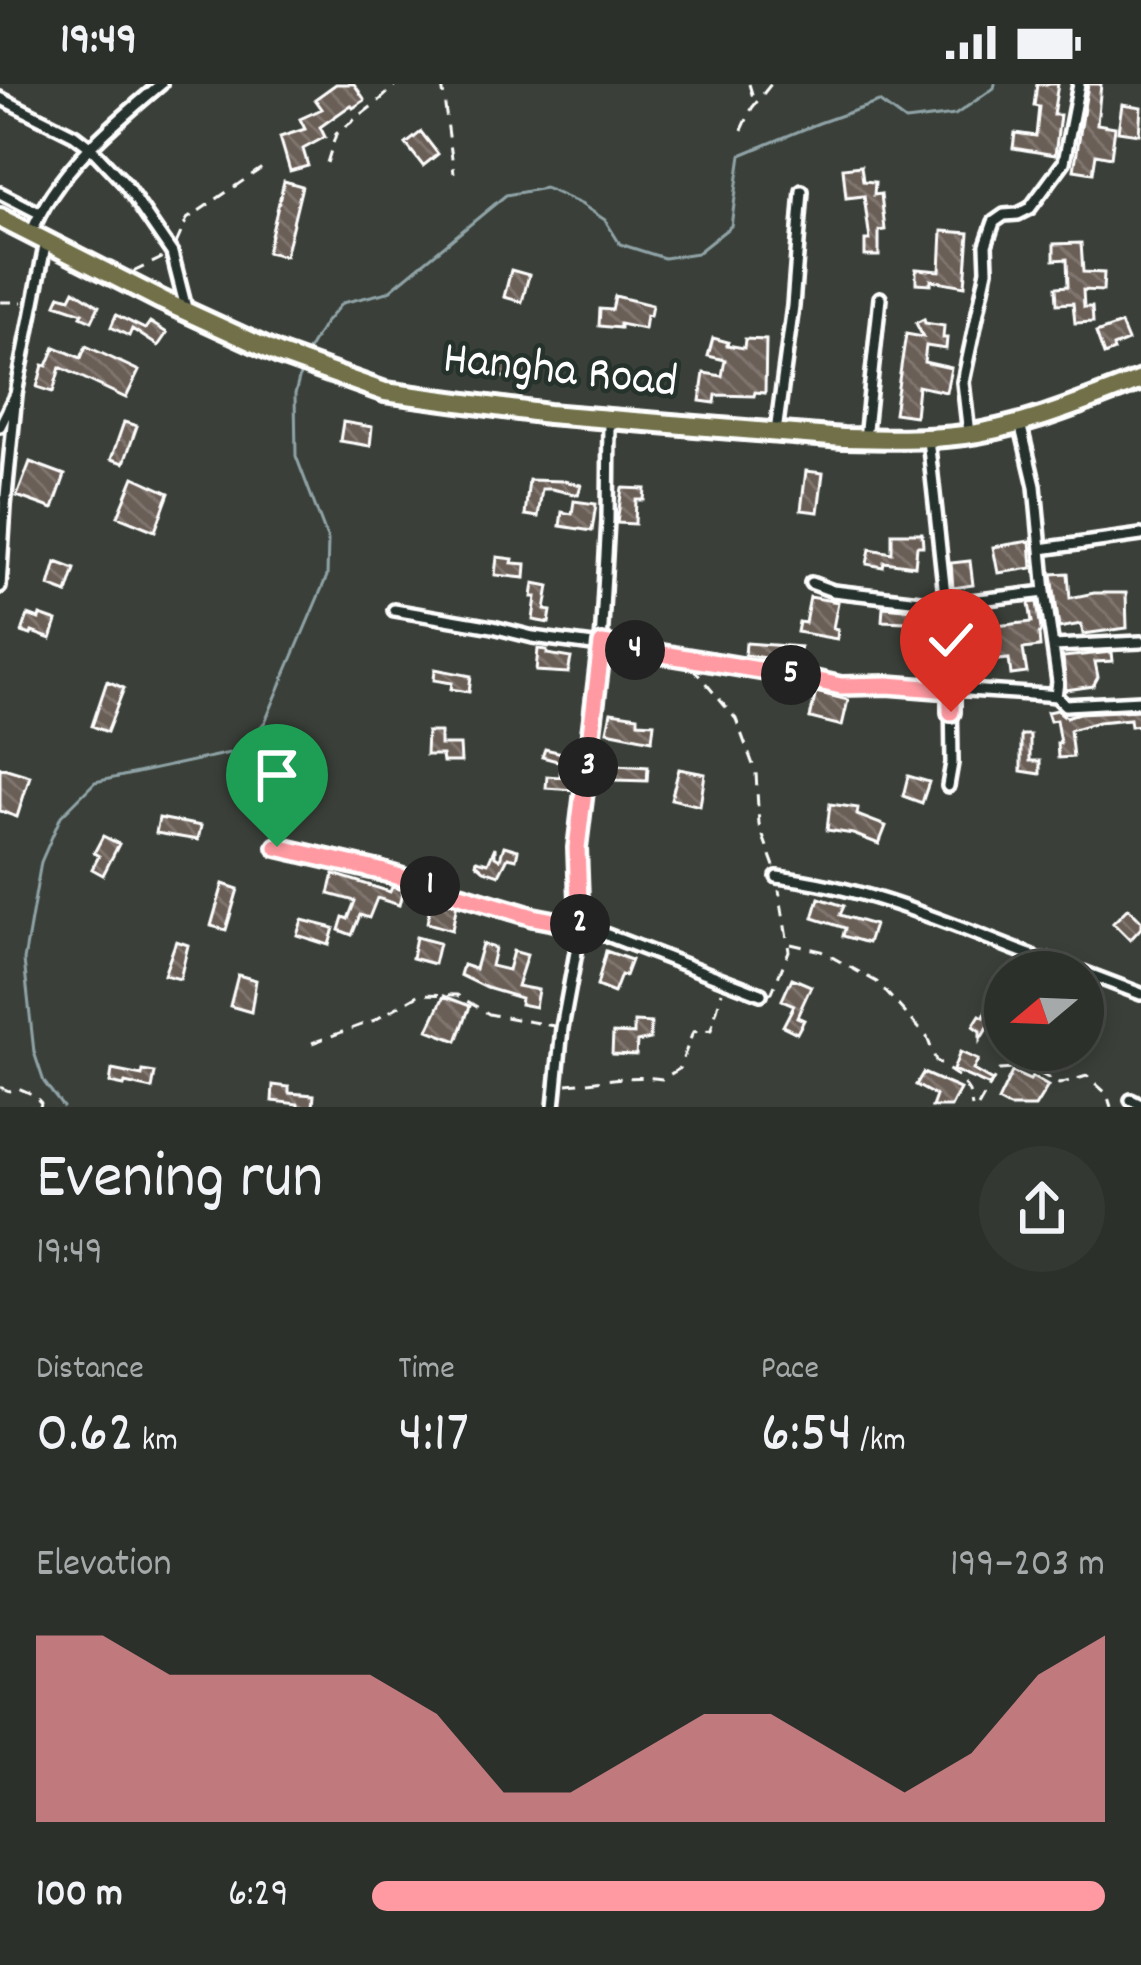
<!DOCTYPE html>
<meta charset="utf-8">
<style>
body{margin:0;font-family:Dekko,sans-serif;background:#343833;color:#f1f3f6;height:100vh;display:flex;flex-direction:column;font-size:45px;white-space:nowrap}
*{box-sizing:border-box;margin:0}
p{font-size:39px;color:#a6a9a9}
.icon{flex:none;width:66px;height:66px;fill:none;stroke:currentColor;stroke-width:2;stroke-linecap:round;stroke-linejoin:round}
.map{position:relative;height:1023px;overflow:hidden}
.drawer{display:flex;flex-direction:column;background:#2c302b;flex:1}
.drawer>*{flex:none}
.needle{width:78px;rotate:251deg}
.controls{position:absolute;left:984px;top:867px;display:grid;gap:24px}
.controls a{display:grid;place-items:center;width:120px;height:120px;border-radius:50%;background:#2c302b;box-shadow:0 6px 18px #0003,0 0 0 3px #484b47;font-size:60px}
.pin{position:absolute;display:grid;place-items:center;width:102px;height:102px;color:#fff;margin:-123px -51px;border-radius:50% 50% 50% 0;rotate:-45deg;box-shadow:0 0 12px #0007}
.pin .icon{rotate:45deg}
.km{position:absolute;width:60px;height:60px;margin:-30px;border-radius:50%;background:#222;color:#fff;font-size:33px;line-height:60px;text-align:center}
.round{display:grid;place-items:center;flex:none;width:126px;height:126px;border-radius:63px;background:#343833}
.headline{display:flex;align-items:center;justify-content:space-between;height:204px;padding:0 36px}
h1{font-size:66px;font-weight:600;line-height:90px}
.figures{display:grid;grid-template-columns:repeat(3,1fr);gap:18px;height:204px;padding:12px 36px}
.figures div{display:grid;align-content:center}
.figures b{font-size:60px;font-weight:600}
.figures small{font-size:33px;font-weight:400}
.figures p{font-size:33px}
.chart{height:336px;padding:24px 36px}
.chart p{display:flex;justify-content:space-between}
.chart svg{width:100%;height:216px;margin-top:12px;fill:#ff9aa2;opacity:.7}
ul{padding:0 36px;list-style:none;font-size:39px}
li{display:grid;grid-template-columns:192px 144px 1fr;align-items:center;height:90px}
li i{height:30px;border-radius:15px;background:#ff9aa2}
.status{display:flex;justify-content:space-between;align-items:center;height:84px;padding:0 60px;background:#2c302b;direction:ltr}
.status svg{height:33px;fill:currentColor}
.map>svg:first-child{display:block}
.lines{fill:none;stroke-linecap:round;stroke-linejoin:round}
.stream{stroke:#90a3a7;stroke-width:3}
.building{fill:url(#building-back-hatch);stroke:#fff;stroke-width:3}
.street-casing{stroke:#fff;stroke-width:18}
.highway-casing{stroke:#fff;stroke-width:26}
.path{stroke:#fff;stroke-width:3;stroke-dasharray:12 9;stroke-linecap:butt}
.street{stroke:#26332d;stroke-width:9}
.highway{stroke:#71704a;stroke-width:16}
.route-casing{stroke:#fff;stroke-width:24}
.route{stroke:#ff9aa2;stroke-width:15}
.labels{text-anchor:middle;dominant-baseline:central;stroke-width:9;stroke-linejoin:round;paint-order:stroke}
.street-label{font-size:48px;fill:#fff;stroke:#26332d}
</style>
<div class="status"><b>19:49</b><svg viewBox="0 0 49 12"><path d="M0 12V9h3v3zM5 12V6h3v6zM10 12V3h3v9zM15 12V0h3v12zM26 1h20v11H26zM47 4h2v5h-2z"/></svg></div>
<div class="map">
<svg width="1141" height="1023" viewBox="0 0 1141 1023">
<defs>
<pattern id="building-back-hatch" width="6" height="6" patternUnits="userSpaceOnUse" patternTransform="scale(3)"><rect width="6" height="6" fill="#6a5e56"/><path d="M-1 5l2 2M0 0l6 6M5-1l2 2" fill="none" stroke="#80766f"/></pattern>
</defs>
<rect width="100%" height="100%" fill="#3a4039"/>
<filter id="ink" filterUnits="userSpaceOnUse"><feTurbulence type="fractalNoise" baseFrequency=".00833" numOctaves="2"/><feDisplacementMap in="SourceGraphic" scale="24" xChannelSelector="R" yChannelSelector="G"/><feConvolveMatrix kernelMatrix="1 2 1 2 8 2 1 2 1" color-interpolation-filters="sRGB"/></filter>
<g filter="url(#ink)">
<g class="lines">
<path class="stream" d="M305,272L324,240L342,219L388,208L506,111L545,104L581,120L605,136L620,160L664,174L697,169L731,142L741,71L819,39L879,18L905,37L955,31L994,4L995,0
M63,1023L44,998L34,968L24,876L41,778L61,732L95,698L239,667L265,638L327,492L328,456L296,372L295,310L301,287"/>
</g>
<path class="building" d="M336,0H354L365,16L353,24L351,21L320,43L325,53L303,65L308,82L290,87L280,53L305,45L300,35L322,25L315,15Z
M1037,0H1058L1053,31H1060L1055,71L1013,64L1015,49L1036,52L1039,23L1034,22Z
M1088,0H1101L1097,40L1115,43L1111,73L1096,70L1093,89L1074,86Z
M1122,20L1141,23L1139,50L1118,47Z
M421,48L438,70L423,82L406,60Z
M861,82L863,97L875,98L874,111L881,110L885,146L879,147V172H865V156H870L864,112L846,114L843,84Z
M284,97L302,102L285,172L267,168Z
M942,147L969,149L965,202L931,196V200L916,199V185L940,187Z
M1081,159L1083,188L1104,189L1103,207L1083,206L1084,223H1092L1093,238L1075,239L1073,219L1057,220L1056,203L1068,202L1067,175L1054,176V160Z
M511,186L529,191L522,218L504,213Z
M74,206L99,222L92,237L81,232L83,229L56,220L60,211L70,214Z
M615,212L652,221L650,232L646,231L644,245L620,240V244L599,242L600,225L612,226Z
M116,231L145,245L150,238L167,249L158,262L132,245L129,252L111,243Z
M924,235L925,239L944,242L943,254H947L946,265L926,262L924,278L951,284L946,308L918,302L915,332L894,329L906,250L923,253L916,239Z
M1121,240L1128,257L1113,263L1114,267L1104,271L1096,249Z
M713,254L728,258L727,261L744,264L745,255L766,256L765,309L755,308L754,312L716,311L715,319L700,317L704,289L722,292L725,276L708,272Z
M86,262L139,287L126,314L60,283L53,308L37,303L43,281L47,282L55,263L81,274Z
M495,279L531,283L530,296L494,292Z
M124,338L137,342L124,379L111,375Z
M343,338L372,343L370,362L340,357Z
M30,378L65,391L53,425L17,412Z
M806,387L823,389L818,428L801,426Z
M134,393L169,409L155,447L118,432Z
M529,396L564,397L581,401L578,411L552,405H542L538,433L525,431Z
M622,404L645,405L644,416H636L635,440L617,439Z
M574,417L596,420L592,447L560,442L562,428L572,430Z
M892,449H922L923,462H917L915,482L884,478L883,483L867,480L870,465L892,469Z
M1030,457L1032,484L998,489L993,463Z
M497,473L513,475L512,479L526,480L525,494L495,491Z
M970,477L973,501L953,504L951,479Z
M56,478L75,485L67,509L49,502Z
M1068,489L1070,514L1094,509H1126L1127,544L1083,550L1081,540L1059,544L1052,490Z
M534,499L549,502L545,526L551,527L549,539L533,536L536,513H532Z
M810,513L838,518L833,544L838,545L837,555L797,548L799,538L805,539Z
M1037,518L1041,546L1039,550L1040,563L1023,565L1027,589L1011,591L1009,575L987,577L985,555L969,557L965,532L985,529L987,538L995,537V542L1032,538L1029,519Z
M883,523L937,528L941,595L924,594V557L906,556V538L882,537Z
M28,531L39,535L40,531L57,537L51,555L32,548L31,551L22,548Z
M746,559L800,563L798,579L745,571Z
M538,565L547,566V570L571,574L568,589L536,587Z
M1112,568L1113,577L1095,578L1098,593L1093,602L1066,606L1063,573Z
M435,585L471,592L469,608L451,605L452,599L434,596Z
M107,597L124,604L107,648L92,642Z
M816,608L848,616L842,642L810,634Z
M1057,626L1066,633L1079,629L1141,626V641L1131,642L1130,635L1098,638L1070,646L1073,673L1058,674L1057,659H1060L1056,636L1050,637L1047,628Z
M611,628L638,632V638L654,639L652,656L607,647Z
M427,648H440V661H460L461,678H443L442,671H426Z
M1021,651H1030V677H1040V690L1021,687Z
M545,665L562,669H575L573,694L576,695L575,706L546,704L547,692L560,693L561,678L542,673Z
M616,681L648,683L647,697L616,696Z
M0,683L30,692L17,733L0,727Z
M679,685L705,690L700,722L671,715Z
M908,692L929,698L922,719L903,712Z
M830,720L858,724L857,731L886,742L879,760L853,750L827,746Z
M159,734L201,742L198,756L156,749Z
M103,752L119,760L103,791L92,785L99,772L94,769Z
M504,762L518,766L516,775L508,773L499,791L484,786L476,779L477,776L488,779L495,763V772L500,775Z
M334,790L390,808L392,803L403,806L399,821L377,814L369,834L360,831L352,851L339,846L343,833L348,835L355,817L329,810Z
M223,800L238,805L226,846L211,842Z
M432,812L457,819L452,846L427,839Z
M819,814L844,822L840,831L874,841L868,859L843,852L845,844L813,834Z
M1128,824L1141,837V844L1130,856L1113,839Z
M302,836L334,844L329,861L297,851Z
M416,853L439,859L434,880L412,874Z
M176,857L188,861L180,895L164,891Z
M482,860L495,864L491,882L508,886L513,867L527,871L517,902L538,906L535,923L520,920L521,914L487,904L460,891L463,881L475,885Z
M606,867L631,876L625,892L621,891L614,909L597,902Z
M238,891L256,896L251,928L230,922Z
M792,894L811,902L797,933L804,936L797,949L783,942L794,921L782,916Z
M990,911L1005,915L1001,929L997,928L980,956V947L973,942L980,931L984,933Z
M444,912L470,922L457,957L428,946Z
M634,938L651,939L650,955L637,958L636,971L612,970L613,949L634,950Z
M960,968L978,976L973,986L992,997L990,1002L953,986Z
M112,986L142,992L143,987L155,989L152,1005L125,999L124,1002L110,999Z
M1012,988L1030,996L1032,993L1048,1002L1035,1023H1009L998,1017Z
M923,989L960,1005L951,1023H932L936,1012L916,1001Z
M273,1001L289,1003V1009L314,1011L313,1023H298V1020L272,1017Z"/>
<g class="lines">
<g class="street-casing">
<path id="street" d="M0,14L74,51L91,64L124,99L172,169L187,228
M0,109L39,129
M31,150C54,89 113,40 161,0
M1020,339L1035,402L1045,508L1058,598L1056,612
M0,342L16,310L46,157
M776,348L793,222L802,107
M969,350L963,298L987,186L986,161L994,138L1004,131L1018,130L1030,124L1064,78L1079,0
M865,355L880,214
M928,355L946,520L955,566L956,587L951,606L952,679L948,702
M1041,465L1141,451
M811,499L833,507L946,520L1045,508
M0,503L5,422L16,310
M394,526L493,543L533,553L683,573L841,602L888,601L1046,611L1056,612L1065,621L1141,617
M1053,562L1141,558
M277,763L381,786L533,833L581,841L761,910
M777,793C866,803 947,839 1030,871L1037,877L1049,876L1082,888
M1083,888L1141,910
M1131,1016L1141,1021
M554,1023L562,944L581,841L577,764L601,560L608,436L609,335"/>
</g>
<g class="highway-casing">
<path id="highway" d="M0,134L161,216L281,271L385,308L548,330L843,354C884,355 924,356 964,351C1025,343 1084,318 1141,296"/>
</g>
<path class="path" d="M442,0L454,89
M749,0L755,20
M742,46L752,24L771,0
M327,79L336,50L380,16L397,0
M176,160L187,135L262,84
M133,188L162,174
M0,218H22
M692,583L736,635L756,689L759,741L775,785
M791,860L821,867L877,898L927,953L936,977L959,993L969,1008L972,1023
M768,910L772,908L789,867L779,806
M312,959L375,936L420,910L457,911L489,930L554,942
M567,1000C600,998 628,990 662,995L679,985L693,948L711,946L722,908
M0,1003L9,1007L18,1004L34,1011L41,1019L40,1023
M978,1023L999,986L1030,984L1059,1000L1087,992L1107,1010L1111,1023"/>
<use href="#street" class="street"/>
<use href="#highway" class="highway"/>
</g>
</g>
<g class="lines" filter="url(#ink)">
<g class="route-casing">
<path id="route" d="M277,763L380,787L533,833L580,842L577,764L602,560L796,592L841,602L888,601L951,606V628"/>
</g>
<use href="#route" class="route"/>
</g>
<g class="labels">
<g class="street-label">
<text transform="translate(560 289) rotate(6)">Hangha Road</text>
</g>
</g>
</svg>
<div class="controls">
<a><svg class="needle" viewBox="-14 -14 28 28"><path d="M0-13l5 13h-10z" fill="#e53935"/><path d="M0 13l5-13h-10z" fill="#a6a9a9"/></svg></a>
</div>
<div class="pin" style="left:277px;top:763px;background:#1e9e55"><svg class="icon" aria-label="arrive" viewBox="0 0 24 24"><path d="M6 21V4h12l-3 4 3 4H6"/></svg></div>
<div class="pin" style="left:951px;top:628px;background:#d93025"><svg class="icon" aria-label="check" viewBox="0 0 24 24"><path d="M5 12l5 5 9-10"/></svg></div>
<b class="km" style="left:430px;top:802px">1</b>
<b class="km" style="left:580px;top:840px">2</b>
<b class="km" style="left:588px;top:683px">3</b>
<b class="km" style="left:635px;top:566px">4</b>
<b class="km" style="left:791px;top:591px">5</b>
</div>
<section class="drawer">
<div class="headline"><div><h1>Evening run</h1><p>19:49</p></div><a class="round"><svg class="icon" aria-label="share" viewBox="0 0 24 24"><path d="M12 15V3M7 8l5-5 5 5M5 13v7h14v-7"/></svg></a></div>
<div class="figures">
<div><p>Distance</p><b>0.62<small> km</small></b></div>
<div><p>Time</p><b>4:17</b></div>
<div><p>Pace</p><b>6:54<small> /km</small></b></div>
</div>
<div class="chart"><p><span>Elevation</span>199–203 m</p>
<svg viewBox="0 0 160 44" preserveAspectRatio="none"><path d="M0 44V6L10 6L20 14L30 14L40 14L50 14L60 22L70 38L80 38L90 30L100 22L110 22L120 30L130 38L140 30L150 14L160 6V44z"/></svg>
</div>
<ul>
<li><b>100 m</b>6:29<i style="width:100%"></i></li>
</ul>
</section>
